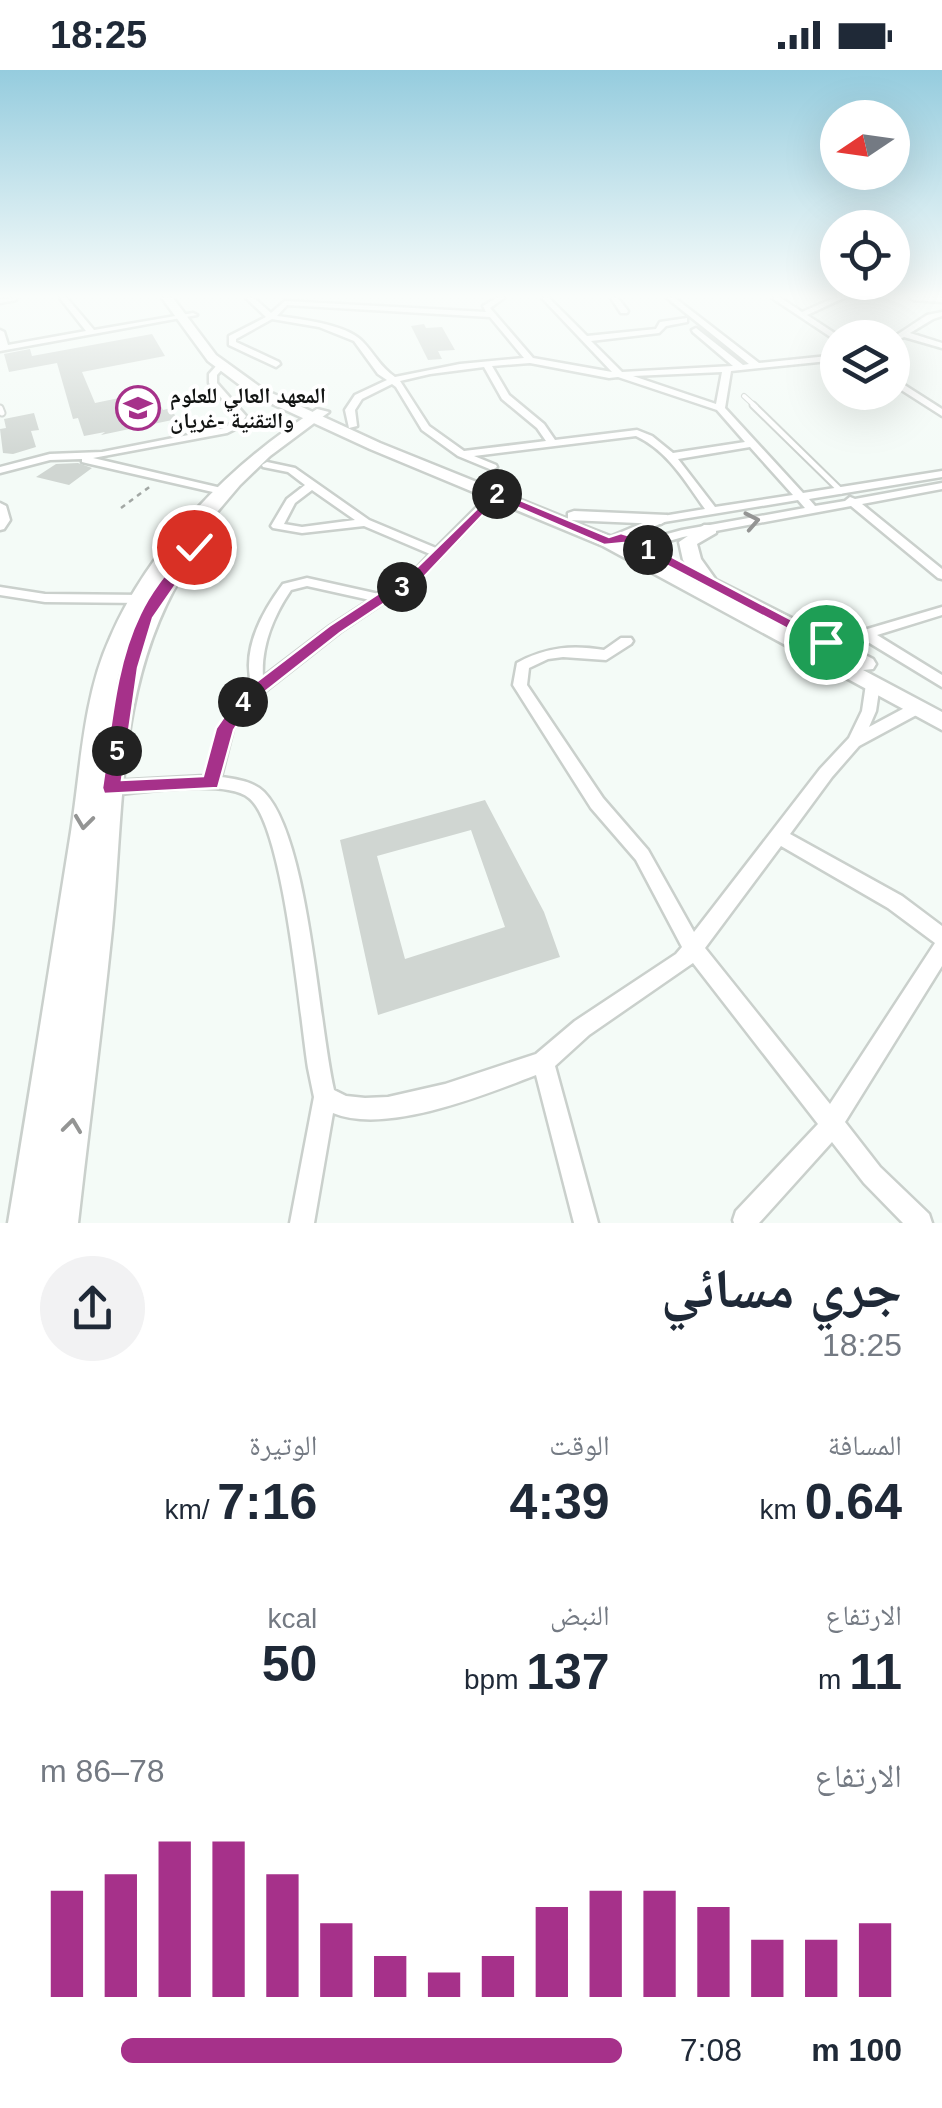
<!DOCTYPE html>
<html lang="ar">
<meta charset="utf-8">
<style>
body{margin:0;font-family:Arial,"Noto Naskh Arabic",sans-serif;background:#f2f2f3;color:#1f2937;direction:rtl;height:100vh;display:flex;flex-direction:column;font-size:38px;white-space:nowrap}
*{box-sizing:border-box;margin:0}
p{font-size:32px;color:#747a83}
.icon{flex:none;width:55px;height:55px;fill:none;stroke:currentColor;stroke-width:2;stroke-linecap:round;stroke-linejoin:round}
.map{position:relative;height:1153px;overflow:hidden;direction:ltr}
.drawer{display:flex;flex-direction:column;background:#fff;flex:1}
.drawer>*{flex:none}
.needle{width:65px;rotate:257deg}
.controls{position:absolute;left:820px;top:30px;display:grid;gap:20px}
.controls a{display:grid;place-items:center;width:90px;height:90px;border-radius:50%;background:#fff;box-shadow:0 10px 40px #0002;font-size:50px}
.pin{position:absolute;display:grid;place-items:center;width:85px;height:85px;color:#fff;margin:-42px;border:5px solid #fff;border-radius:50%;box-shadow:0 2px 10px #0007}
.km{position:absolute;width:50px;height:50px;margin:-25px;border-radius:50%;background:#222;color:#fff;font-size:28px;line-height:50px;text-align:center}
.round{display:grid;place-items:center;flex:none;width:105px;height:105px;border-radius:52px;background:#f2f2f3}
.headline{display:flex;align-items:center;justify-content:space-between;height:170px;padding:0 40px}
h1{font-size:55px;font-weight:700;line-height:75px}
.figures{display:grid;grid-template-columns:repeat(3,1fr);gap:15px;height:170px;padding:10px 40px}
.figures div{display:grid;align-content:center}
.figures b{font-size:50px;font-weight:700}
.figures small{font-size:28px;font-weight:400}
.figures p{font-size:28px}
.chart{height:280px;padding:20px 40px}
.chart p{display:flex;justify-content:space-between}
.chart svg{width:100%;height:180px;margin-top:10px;stroke:#a6318a;stroke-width:6}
ul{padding:0 40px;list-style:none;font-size:32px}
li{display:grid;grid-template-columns:160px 120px 1fr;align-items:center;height:75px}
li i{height:25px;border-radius:12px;background:#a6318a}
.status{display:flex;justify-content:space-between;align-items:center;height:70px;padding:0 50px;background:#fff;direction:ltr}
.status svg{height:28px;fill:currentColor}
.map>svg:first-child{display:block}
.building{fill:#d0d6d2;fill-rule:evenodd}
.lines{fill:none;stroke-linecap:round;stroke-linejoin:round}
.lane-far1-casing{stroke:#cad0cc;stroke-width:6}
.lane-casing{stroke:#cad0cc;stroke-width:9}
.street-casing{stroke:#cad0cc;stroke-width:5}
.secondary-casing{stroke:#cad0cc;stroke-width:5}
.primary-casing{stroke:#cad0cc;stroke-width:5}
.path{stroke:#a2a7a4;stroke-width:2.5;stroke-dasharray:5 5;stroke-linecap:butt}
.lane-far1{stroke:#fff;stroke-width:4}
.lane{stroke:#fff;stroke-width:5}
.street{fill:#fff;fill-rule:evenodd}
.secondary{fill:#fff;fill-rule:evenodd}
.primary{fill:#fff;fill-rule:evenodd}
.oneway{stroke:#949594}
.route{fill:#a6318a;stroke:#fff;stroke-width:2.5}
.labels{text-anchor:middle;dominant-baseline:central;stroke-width:8;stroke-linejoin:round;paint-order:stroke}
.far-poi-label{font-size:22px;font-weight:bold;fill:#111312;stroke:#fff;text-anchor:start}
</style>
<div class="status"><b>18:25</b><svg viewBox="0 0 49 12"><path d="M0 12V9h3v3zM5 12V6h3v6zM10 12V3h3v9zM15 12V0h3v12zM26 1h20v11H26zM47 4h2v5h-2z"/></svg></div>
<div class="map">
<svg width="942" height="1153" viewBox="0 0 942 1153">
<rect width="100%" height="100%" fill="#f4fbf7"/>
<path class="building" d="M424,254L426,258L442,257L455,280L438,281L442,289L428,290L411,256Z
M152,264L165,286L82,302L95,333L153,321L163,340L171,338L177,349L101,365L105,362L84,366L78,348L73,349L57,293L9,302L4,284L30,279L32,286Z
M34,343L39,360L31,361L36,377L13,384L3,383L0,359L6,358L4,349Z
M78,393L92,398L69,415L36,407L56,394Z
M485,730L544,842L560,887L378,945L340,770ZM471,760L505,857L405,889L377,786Z"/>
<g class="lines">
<g class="lane-far1-casing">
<path id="lane-far1" d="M744,326L756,337"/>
</g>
<g class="lane-casing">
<path id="lane" d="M753,335L841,421
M0,338L2,343"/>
</g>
<g class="street-casing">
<path id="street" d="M16,228V230L0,233V229Z
M60,228H67L94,260L193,243L197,245L0,281V260L4,262L8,275L86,261Z
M246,228H254L271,243L285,231L486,242L483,236L496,228H504L490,238L533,288L612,302L542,228H549L587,266L656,259L660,252L687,248V252L666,256L659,263L591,271L622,302L733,296L693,262L692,260L696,258L743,295L749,294L667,228H675L759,293L838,285V290L731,301L725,338L803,423L942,401V407L809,429L815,436L845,431L850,427L855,429L942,413V419L862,434L942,499V509L938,508L851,436L683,467L623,484L619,483L617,480L619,477L682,460L805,438L798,430L664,452L613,475H605L603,472L605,469L657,447L705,439C685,411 668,381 636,366L474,386L496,395L497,397L492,400L458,386L422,360L396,317L392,314L362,329L355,340L357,356L349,358L345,340L355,325L387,310L378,304L354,271L319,257L272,249L236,269V272L279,292L280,294L276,297L229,275V266L266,247ZM287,235L490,247L524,288L460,294L395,307C380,297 374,283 362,271C346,254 299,249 277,246ZM530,293L609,308L618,307L717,340L745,372L673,383L652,366L637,360L555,370L544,354L509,325L492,296ZM484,297L502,329L537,358L546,371L464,381L429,356L400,311L430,304ZM722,302L716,334L633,306ZM750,377L793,425L715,437L678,389Z
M611,228H618L628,241L627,243H621Z
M772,228H781L802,242L834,228H844L807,245L842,268L835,270Z
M910,228H942V232L913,230Z
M942,242V246L933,249L910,263L942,273V278L904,267L892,273V268L927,245Z
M218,294L225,296L217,305V313L246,346L239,357L227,363L93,388L230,420V424L226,425L86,393L82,392V389L50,390L0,403V397L50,384L102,382L224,358L232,353L236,346L209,313V304Z
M892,307L942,339V346L892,314Z
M267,392L295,398L369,450L436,478L492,422L496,421L501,424L423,506L391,528L390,532L383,533L340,562L250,633L233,659L221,707C235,709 253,711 264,722C309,768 318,951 334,1020L346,1026L365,1028L388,1027L445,1014L536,984L575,951L676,884L682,877L636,790L591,738L513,615L517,593C546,577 572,575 604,580L621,568H631L633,571L631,574L606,590L563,587L548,589L529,598L527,615L603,728L648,780L694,862L820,699L849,668L862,641L866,614L868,610H878L880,614L876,641L869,657L912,634H922L924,638L922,642L859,676L832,707L790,764L902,826L942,856V896L845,1052L880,1097L929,1144L932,1153H903L864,1113L832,1072L759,1153H734L733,1150L736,1141L818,1054L693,893L589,965L555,996L598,1153H574L536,1005C484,1025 386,1065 333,1043L314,1153H290L314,1027L308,998C300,948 284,755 249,728C226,709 141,722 111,725L105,723L103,718L105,713L111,711L205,706C215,672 222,639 252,616C241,581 262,542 283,514L307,508L379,524L415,500L430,484L364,456L302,463L273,458L271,456L287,429L305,415L288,402L263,397L262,395ZM312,420L355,450L302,457L284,454L295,433ZM307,516L370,530L330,556L263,607C261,576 274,545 291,520ZM781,776L888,838L935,873L830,1034L705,878Z
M0,433L6,436L10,450L4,459L0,460Z
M0,517L45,524L144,525L150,529L144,533L45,532L0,525Z
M942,537V545L877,565L942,605V617L863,569L826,577L819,572L821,569L864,560Z"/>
</g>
<g class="secondary-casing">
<path id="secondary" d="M317,339L329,342L270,386L240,415L167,501H179L182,505C117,615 124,735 112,859C102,957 89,1055 78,1153H8C30,1023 50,892 71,762C81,698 83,627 110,568C150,475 233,392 317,339ZM163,506L142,541L116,616C125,576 139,540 163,506Z"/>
</g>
<g class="primary-casing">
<path id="primary" d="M162,228H173L216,285L263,319L380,373L568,449V443L574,441L667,445L669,449L661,454L569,450L615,468L700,514L683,490L679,472L704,455H716V463L697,474L701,489L716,510L873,589L876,594L873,599L863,600L942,642V660L603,476L370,379L253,325L208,291Z"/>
</g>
<path class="path" d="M121,438L152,415"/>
<use href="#lane-far1" class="lane-far1"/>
<use href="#lane" class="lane"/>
<use href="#street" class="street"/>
<use href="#secondary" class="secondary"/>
<use href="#primary" class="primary"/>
</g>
<defs><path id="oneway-chevron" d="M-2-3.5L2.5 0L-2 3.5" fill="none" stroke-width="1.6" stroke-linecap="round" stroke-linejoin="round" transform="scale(2.5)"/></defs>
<g class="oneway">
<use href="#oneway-chevron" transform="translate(752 451) rotate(-11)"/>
<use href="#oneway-chevron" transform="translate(84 752) rotate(97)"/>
<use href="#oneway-chevron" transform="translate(72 1056) rotate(-83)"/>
</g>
<linearGradient id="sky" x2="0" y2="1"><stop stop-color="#95ccde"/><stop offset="0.58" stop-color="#fafdfb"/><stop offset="1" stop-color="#fafdfb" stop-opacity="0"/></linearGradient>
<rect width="942" height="390" fill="url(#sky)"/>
<path class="route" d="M496,420L609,467L621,463L634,467L834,572L831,576H820L624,473L604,475L498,429L424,507L340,563L251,633L234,660L218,718L104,724L102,718C111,661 114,597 140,544C152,518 172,496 190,474L202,477L153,548L138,598L122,710L203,706L216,658L239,625L329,556L414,500Z"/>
<defs>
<g id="university-ring" transform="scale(2.25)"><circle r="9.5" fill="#fff" stroke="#a6318a" stroke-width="1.5"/><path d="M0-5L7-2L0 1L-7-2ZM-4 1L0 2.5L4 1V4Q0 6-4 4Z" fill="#a6318a"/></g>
</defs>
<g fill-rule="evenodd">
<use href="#university-ring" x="138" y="338"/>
</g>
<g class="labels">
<g class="far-poi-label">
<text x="170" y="325">المعهد العالي للعلوم<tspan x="170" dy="25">والتقنية -غريان</tspan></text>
</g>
</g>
</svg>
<div class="controls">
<a><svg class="needle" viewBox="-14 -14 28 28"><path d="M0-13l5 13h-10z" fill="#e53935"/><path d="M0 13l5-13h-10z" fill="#747a83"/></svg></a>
<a><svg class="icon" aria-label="locate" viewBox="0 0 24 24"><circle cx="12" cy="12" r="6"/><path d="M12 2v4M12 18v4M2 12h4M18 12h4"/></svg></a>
<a><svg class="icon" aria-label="layers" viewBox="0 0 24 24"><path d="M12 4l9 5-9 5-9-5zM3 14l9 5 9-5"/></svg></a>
</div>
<div class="pin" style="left:826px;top:572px;background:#1e9e55"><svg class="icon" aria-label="arrive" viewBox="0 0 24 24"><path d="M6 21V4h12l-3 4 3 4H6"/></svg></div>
<div class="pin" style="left:194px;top:477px;background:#d93025"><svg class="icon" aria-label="check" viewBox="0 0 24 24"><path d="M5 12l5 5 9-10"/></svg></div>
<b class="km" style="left:648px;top:480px">1</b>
<b class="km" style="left:497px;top:424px">2</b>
<b class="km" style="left:402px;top:517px">3</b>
<b class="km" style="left:243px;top:632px">4</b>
<b class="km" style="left:117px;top:681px">5</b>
</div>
<section class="drawer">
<div class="headline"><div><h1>جري مسائي</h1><p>18:25</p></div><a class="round"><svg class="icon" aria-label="share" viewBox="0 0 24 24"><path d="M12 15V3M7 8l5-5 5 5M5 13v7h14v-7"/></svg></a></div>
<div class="figures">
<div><p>المسافة</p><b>0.64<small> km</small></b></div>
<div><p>الوقت</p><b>4:39</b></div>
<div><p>الوتيرة</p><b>7:16<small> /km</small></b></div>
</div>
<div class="figures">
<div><p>الارتفاع</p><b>11<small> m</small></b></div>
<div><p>النبض</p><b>137<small> bpm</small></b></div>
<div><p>kcal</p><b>50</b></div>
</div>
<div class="chart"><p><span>الارتفاع</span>78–86 m</p>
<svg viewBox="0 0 160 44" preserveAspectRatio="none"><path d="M5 44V18M15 44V14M25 44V6M35 44V6M45 44V14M55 44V26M65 44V34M75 44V38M85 44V34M95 44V22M105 44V18M115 44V18M125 44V22M135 44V30M145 44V30M155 44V26"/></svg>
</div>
<ul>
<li><b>100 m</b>7:08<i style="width:86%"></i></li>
</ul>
</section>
